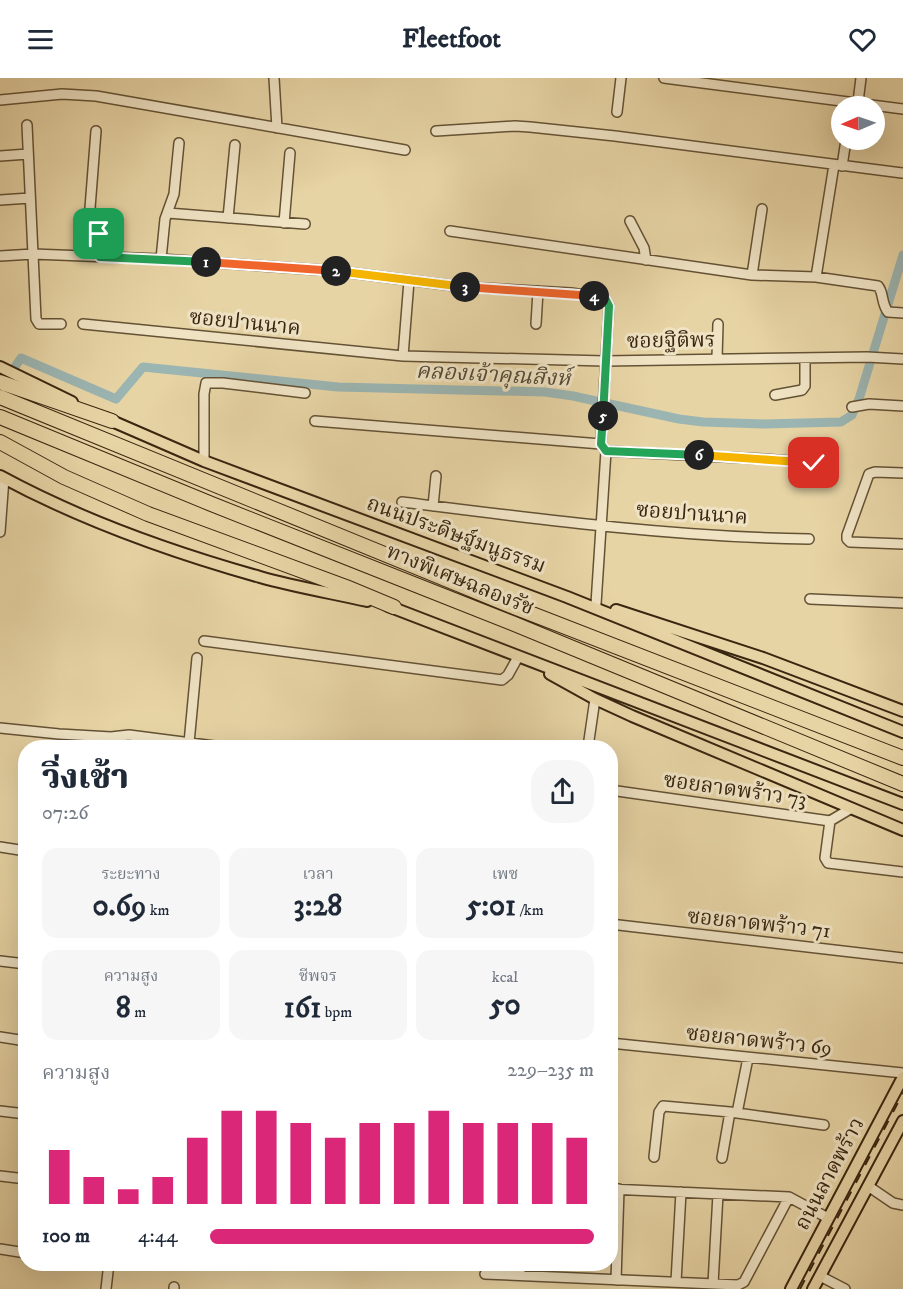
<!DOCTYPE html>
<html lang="th">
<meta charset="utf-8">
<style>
body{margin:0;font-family:"IM FELL DW Pica","Noto Serif Thai",serif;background:#f6f6f7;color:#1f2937;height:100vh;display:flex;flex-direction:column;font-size:22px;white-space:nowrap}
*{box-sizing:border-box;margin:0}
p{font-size:20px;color:#747a83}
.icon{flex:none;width:33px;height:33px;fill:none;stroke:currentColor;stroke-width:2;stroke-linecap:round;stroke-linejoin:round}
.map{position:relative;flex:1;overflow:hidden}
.details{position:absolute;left:18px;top:662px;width:600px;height:531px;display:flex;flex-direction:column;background:#fff;border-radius:24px;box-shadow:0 6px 24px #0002}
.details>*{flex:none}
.needle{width:39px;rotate:268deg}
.buttons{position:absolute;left:831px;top:18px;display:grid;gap:12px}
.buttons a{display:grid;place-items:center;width:54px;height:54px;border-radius:50%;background:#fff;box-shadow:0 6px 24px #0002;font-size:30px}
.pin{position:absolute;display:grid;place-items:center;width:51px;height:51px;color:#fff;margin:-26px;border-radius:12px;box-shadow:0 3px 9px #0006}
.km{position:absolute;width:30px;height:30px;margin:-15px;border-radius:50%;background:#222;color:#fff;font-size:16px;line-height:30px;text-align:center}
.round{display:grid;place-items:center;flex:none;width:63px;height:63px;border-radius:24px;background:#f6f6f7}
.overview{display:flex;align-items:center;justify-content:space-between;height:102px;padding:0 24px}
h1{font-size:33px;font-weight:800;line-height:45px}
.figures{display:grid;grid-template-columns:repeat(3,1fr);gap:9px;height:102px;padding:6px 24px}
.figures div{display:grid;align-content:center;border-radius:15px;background:#f6f6f7;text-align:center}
.figures b{font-size:30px;font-weight:800}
.figures small{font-size:16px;font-weight:400}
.figures p{font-size:16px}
.chart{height:168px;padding:12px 24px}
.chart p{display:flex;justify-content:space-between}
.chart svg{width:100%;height:108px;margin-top:6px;stroke:#db2777;stroke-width:6}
ul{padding:0 24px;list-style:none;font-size:20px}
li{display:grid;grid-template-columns:96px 72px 1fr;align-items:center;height:45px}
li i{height:15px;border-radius:8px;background:#db2777}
header{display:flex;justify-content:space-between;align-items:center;height:78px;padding:0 24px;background:#fff;font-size:27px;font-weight:800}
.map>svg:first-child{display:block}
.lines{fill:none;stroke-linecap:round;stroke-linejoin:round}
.canal{stroke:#9bb5b2;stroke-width:9}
.minor-casing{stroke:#645235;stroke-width:12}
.major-casing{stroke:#392610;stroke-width:14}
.highway-casing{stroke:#392610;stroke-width:16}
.minor{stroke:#efe3c4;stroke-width:9}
.major{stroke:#e7d4a5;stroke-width:10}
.highway{stroke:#e7d4a5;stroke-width:14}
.rail{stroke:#392610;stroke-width:2;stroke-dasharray:10 10;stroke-linecap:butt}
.split-1-casing{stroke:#fff;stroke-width:12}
.split-2-casing{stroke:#fff;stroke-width:12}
.split-3-casing{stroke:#fff;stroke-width:12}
.split-4-casing{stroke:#fff;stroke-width:12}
.split-5-casing{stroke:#fff;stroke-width:12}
.split-6-casing{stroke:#fff;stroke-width:12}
.split-7-casing{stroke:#fff;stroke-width:12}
.split-1{stroke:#22a559;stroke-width:8}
.split-2{stroke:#f0652b;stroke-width:8}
.split-3{stroke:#f5b400;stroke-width:8}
.split-4{stroke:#f0652b;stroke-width:8}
.split-5{stroke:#22a559;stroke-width:8}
.split-6{stroke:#22a559;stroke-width:8}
.split-7{stroke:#f5b400;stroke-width:8}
.labels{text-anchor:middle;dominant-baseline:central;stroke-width:6;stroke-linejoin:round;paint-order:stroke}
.street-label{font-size:21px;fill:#392610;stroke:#efe3c4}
.water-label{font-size:22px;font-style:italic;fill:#524a38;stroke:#efe3c4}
</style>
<header><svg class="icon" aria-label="menu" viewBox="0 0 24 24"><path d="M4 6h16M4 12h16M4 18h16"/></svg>Fleetfoot<svg class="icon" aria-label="heart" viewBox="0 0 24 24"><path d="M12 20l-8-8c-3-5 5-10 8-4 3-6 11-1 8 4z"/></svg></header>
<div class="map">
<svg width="903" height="1211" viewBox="0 0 903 1211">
<rect width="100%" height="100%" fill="#e7d4a5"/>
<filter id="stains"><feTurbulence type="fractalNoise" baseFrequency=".00333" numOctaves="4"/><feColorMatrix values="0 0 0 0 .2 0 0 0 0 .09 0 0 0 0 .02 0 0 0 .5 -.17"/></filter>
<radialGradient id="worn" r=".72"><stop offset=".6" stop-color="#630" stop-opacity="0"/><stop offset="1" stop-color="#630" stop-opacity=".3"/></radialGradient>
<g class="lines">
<path class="canal" d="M8,299L21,280L116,321L143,289L338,309L545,314L573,318L679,341L703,344L764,346L841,344L852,337L859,321L903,177"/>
<g class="minor-casing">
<path id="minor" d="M274,0L277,50
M664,0L903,31
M0,22L62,16L96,18L405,72
M858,24L861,0
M617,34L621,0
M27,47L36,241L39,246H61
M96,53L90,130L99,156L100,179
M436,53L515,48L530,49L615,58L902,95
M0,78L28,76
M842,88L846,62
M0,122L30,120
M168,135L305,146
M228,140L235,67
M630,143L644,170L646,182
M284,145L290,75
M450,153L752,197L816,199L878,208C884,215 881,225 888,234L903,235
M0,178L33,176L161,181L336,193L464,209L571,215L599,219L606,222L609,228L601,366L606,373L596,526
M161,181L165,141L174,116L179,65
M752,197L762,131
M816,199L834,87
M83,246L403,278L605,283L867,279L903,281
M536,246L538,213
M403,278L409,203
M717,280L718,246
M775,317L802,312L805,308V280
M852,329L869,326L903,328
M315,343L601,366
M606,373L763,381L814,385
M204,383V316L206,305H223L305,315
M903,395L875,394L869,396L847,457V461L850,464L903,466
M402,424C537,441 673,459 809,461
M433,428L436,398
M0,454L4,400
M810,521L903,525
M204,563L502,602L508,597L518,579
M0,650L59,656L111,659L129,657L222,669
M189,665L197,580
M588,669L595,621
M610,712L830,743L850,731
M830,743L825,780L828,785L903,794
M0,769L26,773
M610,846L903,880
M0,883L26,886
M0,959L26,963
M610,965L903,995
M0,1033L26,1036
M737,1035L748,980
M654,1079L659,1034L663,1028L730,1034L824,1047
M722,1080L730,1034
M0,1098L26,1101
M868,1108L893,1125L903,1127
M610,1111L789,1119L828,1140
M0,1171L26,1175
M485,1196L738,1207L744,1204L789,1119
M520,1197V1185
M820,1198L845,1211
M616,1202L619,1111
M676,1204L681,1114
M713,1206L718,1116
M106,1211L109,1185
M174,1211V1209"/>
</g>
<g class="major-casing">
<path id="major" d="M0,289L72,324
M105,340L204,383L567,519L903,654
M0,398C81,442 171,474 260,499C295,509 332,515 367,523
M388,528L903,726
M616,532L763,580L903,633
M550,596L595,621L632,638L903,752
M791,1211L903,999
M813,1211L903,1043"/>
</g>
<g class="highway-casing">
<path id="highway" d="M0,304L112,343
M0,319L514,529L903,680
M0,339L209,425L512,545L903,706
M0,364L64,399L148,436L346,509L394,529"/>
</g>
<use href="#minor" class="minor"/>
<use href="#major" class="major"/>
<use href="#highway" class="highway"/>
<path class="rail" d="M800,1211L903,1015"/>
</g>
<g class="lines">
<g class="split-1-casing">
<path id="split-1" d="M99,156L100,179L206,184"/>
</g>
<g class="split-2-casing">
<path id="split-2" d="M206,184L336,193"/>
</g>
<g class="split-3-casing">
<path id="split-3" d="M336,193L465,209"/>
</g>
<g class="split-4-casing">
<path id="split-4" d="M465,209L594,218"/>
</g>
<g class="split-5-casing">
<path id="split-5" d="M594,218L606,222L609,228L603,338"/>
</g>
<g class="split-6-casing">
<path id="split-6" d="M603,338L601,366L606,373L699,377"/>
</g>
<g class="split-7-casing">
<path id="split-7" d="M699,377L814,385"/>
</g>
<use href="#split-1" class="split-1"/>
<use href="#split-2" class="split-2"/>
<use href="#split-3" class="split-3"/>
<use href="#split-4" class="split-4"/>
<use href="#split-5" class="split-5"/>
<use href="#split-6" class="split-6"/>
<use href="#split-7" class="split-7"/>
</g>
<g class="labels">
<g class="street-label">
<text transform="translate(245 245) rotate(6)">ซอยปานนาค</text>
<text transform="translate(671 263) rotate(-1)">ซอยฐิติพร</text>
<text transform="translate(692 436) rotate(4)">ซอยปานนาค</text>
<text transform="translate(456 457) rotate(20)">ถนนประดิษฐ์มนูธรรม</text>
<text transform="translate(460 502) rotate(22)">ทางพิเศษฉลองรัช</text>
<text transform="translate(735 712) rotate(8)">ซอยลาดพร้าว 73</text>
<text transform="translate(759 846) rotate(6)">ซอยลาดพร้าว 71</text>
<text transform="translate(759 963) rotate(6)">ซอยลาดพร้าว 69</text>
<text transform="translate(830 1096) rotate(-62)">ถนนลาดพร้าว</text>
</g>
<g class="water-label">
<text transform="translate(493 297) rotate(3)">คลองเจ้าคุณสิงห์</text>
</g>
</g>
<rect width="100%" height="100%" filter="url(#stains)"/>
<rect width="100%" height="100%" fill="url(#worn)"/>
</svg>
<div class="buttons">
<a><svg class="needle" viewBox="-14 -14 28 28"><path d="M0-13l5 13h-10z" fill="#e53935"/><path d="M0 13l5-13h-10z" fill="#747a83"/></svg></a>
</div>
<div class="pin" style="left:99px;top:156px;background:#1e9e55"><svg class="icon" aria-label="arrive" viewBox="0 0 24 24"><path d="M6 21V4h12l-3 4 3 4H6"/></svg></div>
<div class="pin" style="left:814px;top:385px;background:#d93025"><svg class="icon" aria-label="check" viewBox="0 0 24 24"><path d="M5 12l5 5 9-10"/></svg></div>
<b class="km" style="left:206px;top:184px">1</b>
<b class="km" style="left:336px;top:193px">2</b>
<b class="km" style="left:465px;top:209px">3</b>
<b class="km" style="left:594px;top:218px">4</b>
<b class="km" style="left:603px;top:338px">5</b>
<b class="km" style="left:699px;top:377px">6</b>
<section class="details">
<div class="overview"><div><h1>วิ่งเช้า</h1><p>07:26</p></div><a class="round"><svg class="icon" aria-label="share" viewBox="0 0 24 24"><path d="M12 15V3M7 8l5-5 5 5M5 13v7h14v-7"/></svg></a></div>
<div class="figures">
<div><p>ระยะทาง</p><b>0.69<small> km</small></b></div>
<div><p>เวลา</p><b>3:28</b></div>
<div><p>เพซ</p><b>5:01<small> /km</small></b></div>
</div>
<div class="figures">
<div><p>ความสูง</p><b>8<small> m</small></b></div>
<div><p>ชีพจร</p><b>161<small> bpm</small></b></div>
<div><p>kcal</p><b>50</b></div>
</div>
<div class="chart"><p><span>ความสูง</span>229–235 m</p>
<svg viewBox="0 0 160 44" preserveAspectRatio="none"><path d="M5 44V22M15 44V33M25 44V38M35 44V33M45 44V17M55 44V6M65 44V6M75 44V11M85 44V17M95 44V11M105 44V11M115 44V6M125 44V11M135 44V11M145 44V11M155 44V17"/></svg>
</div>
<ul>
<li><b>100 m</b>4:44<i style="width:100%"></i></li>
</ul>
</section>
</div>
